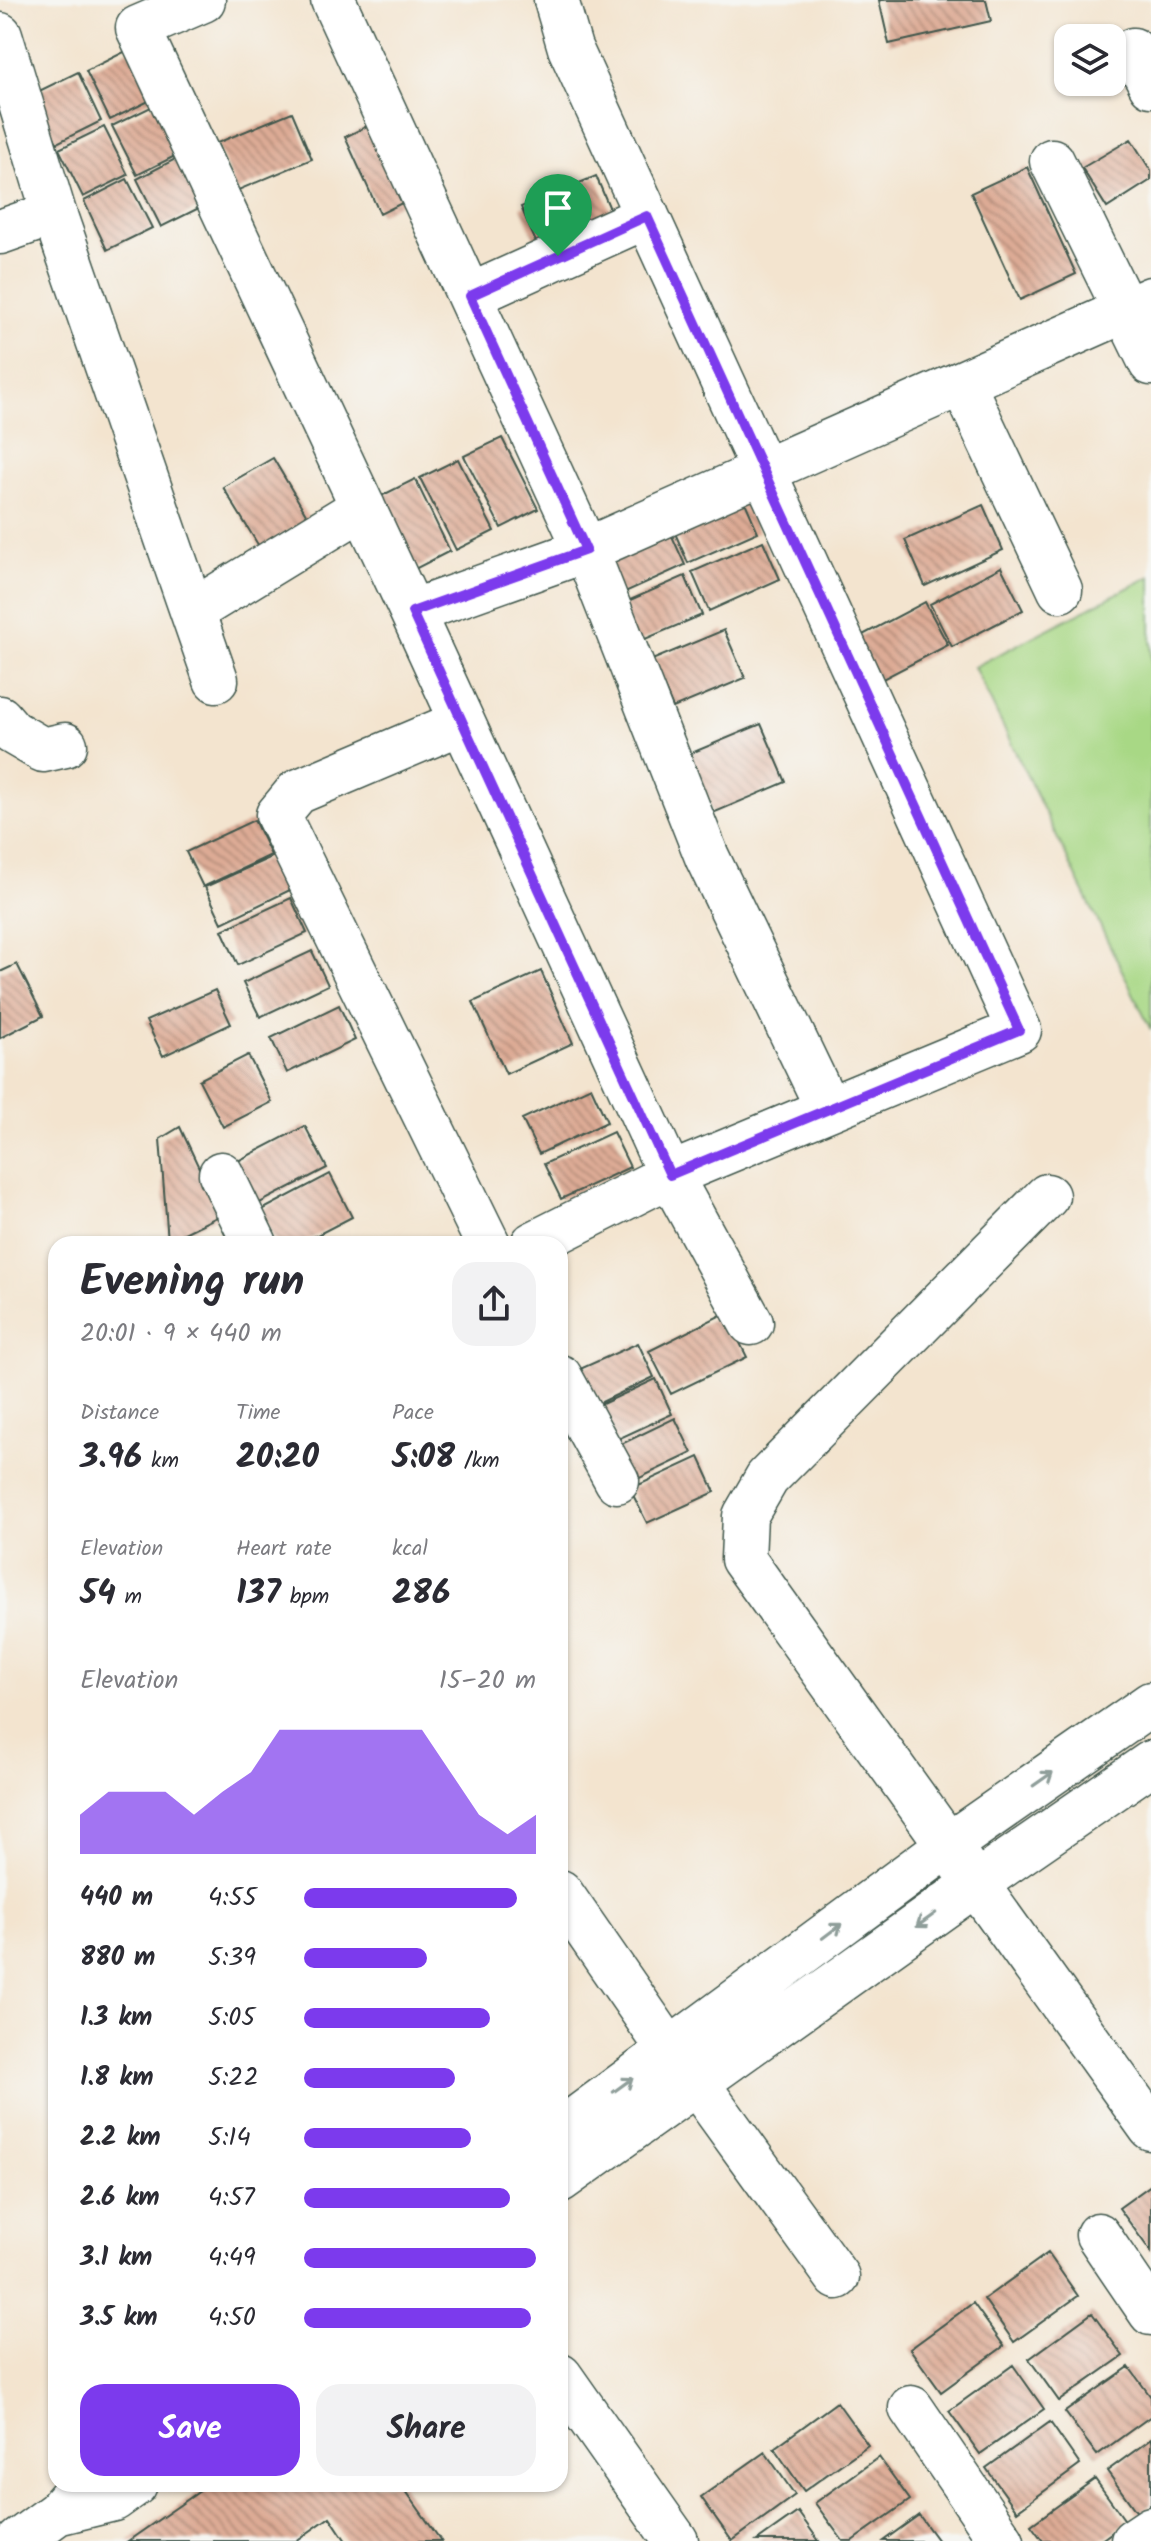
<!DOCTYPE html>
<meta charset="utf-8">
<style>
body{margin:0;font-family:Kalam,sans-serif;background:#f2f2f3;color:#2b2b33;height:100vh;display:flex;flex-direction:column;font-size:30px;white-space:nowrap}
*{box-sizing:border-box;margin:0}
p{font-size:26px;color:#7c7c81}
.icon{flex:none;width:44px;height:44px;fill:none;stroke:currentColor;stroke-width:2;stroke-linecap:round;stroke-linejoin:round}
.map{position:relative;flex:1;overflow:hidden}
.drawer{position:absolute;left:48px;top:1236px;width:520px;height:1256px;display:flex;flex-direction:column;background:#fff;border-radius:24px;box-shadow:0 2px 6px #0004}
.drawer>*{flex:none}
.tools{position:absolute;left:1054px;top:24px;display:grid;gap:16px}
.tools a{display:grid;place-items:center;width:72px;height:72px;border-radius:16px;background:#fff;box-shadow:0 2px 6px #0004;font-size:40px}
.pin{position:absolute;display:grid;place-items:center;width:68px;height:68px;color:#fff;margin:-82px -34px;border-radius:50% 50% 50% 0;rotate:-45deg;box-shadow:0 0 8px #0007}
.pin .icon{rotate:45deg}
.round{display:grid;place-items:center;flex:none;width:84px;height:84px;border-radius:24px;background:#f2f2f3}
.overview{display:flex;align-items:center;justify-content:space-between;height:136px;padding:0 32px}
h1{font-size:44px;font-weight:700;line-height:60px}
.figures{display:grid;grid-template-columns:repeat(3,1fr);gap:12px;height:136px;padding:8px 32px}
.figures div{display:grid;align-content:center}
.figures b{font-size:34px;font-weight:700}
.figures small{font-size:22px;font-weight:400}
.figures p{font-size:22px}
.chart{height:224px;padding:16px 32px}
.chart p{display:flex;justify-content:space-between}
.chart svg{width:100%;height:144px;margin-top:8px;fill:#7c3aed;opacity:.7}
.button{display:flex;gap:16px;margin-top:auto;padding:16px 32px}
.button a{flex:1;height:92px;border-radius:24px;background:#7c3aed;color:#fff;font-size:32px;font-weight:700;line-height:92px;text-align:center}
.button a+a{background:#f2f2f3;color:#2b2b33}
ul{padding:0 32px;list-style:none;font-size:26px}
li{display:grid;grid-template-columns:128px 96px 1fr;align-items:center;height:60px}
li i{height:20px;border-radius:10px;background:#7c3aed}
.map>svg:first-child{display:block}
.park{fill:#a8d885;stroke:#648a5c;stroke-width:2}
.building{fill:url(#building-back-hatch)}
.lines{fill:none;stroke-linecap:round;stroke-linejoin:round}
.minor-casing{stroke:#3f564b;stroke-width:47}
.minor{stroke:#fff;stroke-width:44}
.oneway{stroke:#8f9e9a}
.route-casing{stroke:#fff;stroke-width:16}
.route{stroke:#7c3aed;stroke-width:10}
</style>
<div class="map">
<svg width="1151" height="2541" viewBox="0 0 1151 2541">
<defs>
<pattern id="building-back-hatch" width="6" height="6" patternUnits="userSpaceOnUse" patternTransform="scale(2)"><rect width="6" height="6" fill="#ddab95"/><path d="M-1 5l2 2M0 0l6 6M5-1l2 2" fill="none" stroke="#b38c7a"/></pattern>
</defs>
<rect width="100%" height="100%" fill="#f6f6f2"/>
<filter id="ink" filterUnits="userSpaceOnUse"><feTurbulence type="fractalNoise" baseFrequency=".0125" numOctaves="2"/><feDisplacementMap in="SourceGraphic" scale="16" xChannelSelector="R" yChannelSelector="G"/><feConvolveMatrix kernelMatrix="1 2 1 2 8 2 1 2 1" color-interpolation-filters="sRGB"/></filter>
<filter id="wash" filterUnits="userSpaceOnUse"><feTurbulence type="fractalNoise" baseFrequency=".006" numOctaves="4" result="noise"/><feDisplacementMap in="SourceGraphic" scale="32" xChannelSelector="R" yChannelSelector="G"/><feGaussianBlur stdDeviation="1.8" result="paint"/><feColorMatrix in="noise" values="0 0 0 0 0 0 0 0 0 0 0 0 0 0 0 0 0 1.4 0 .05"/><feComposite in="paint" operator="in"/></filter>
<g filter="url(#wash)">
<rect width="100%" height="100%" fill="#f3e4cf"/>
<path class="park" d="M1151,576V1030L974,667Z"/>
<g id="blocks">
<path class="building" d="M879,0H986L991,21L889,44Z
M130,49L155,98L110,120L86,71Z
M78,72L101,121L57,143L33,94Z
M157,104L181,153L137,175L112,126Z
M292,112L312,159L236,191L217,143Z
M371,124L406,201L380,214L345,137Z
M104,127L128,175L83,197L59,149Z
M1131,139L1151,171V180L1107,208L1082,168Z
M181,156L205,205L161,227L137,179Z
M1027,167L1076,274L1020,300L971,193Z
M596,176L613,216L538,247L521,207Z
M127,179L152,228L107,250L84,201Z
M502,438L538,509L501,528L464,456Z
M273,458L309,519L260,548L223,487Z
M458,459L494,531L456,550L420,478Z
M415,479L450,551L413,570L377,498Z
M741,493L758,532L688,563L671,524Z
M983,505L1003,550L925,586L905,540Z
M668,527L685,565L614,597L597,558Z
M763,541L780,579L709,611L692,572Z
M1001,567L1023,610L952,647L930,604Z
M685,576L702,615L631,645L614,607Z
M925,602L948,645L877,682L855,639Z
M724,630L745,678L673,708L652,660Z
M761,724L786,782L713,813L689,754Z
M254,820L271,855L203,887L186,852Z
M274,856L290,890L222,923L205,887Z
M291,898L307,933L238,965L222,930Z
M312,951L328,985L260,1017L243,983Z
M17,964L43,1016L0,1038V972Z
M541,971L573,1043L506,1074L473,1002Z
M215,990L231,1024L163,1056L146,1021Z
M339,1005L355,1040L287,1073L271,1038Z
M248,1055L272,1102L223,1127L199,1080Z
M591,1087L607,1122L539,1154L522,1119Z
M305,1126L327,1168L256,1205L234,1163Z
M180,1127L221,1215L168,1241L160,1139Z
M613,1132L630,1167L561,1199L544,1164Z
M330,1174L352,1217L300,1244H277L260,1211Z
M725,1313L747,1357L671,1394L649,1351Z
M638,1343L654,1377L585,1410L569,1374Z
M656,1379L672,1414L603,1446L587,1411Z
M675,1418L692,1453L623,1486L607,1451Z
M699,1457L715,1492L647,1523L630,1489Z
M1151,2185V2252L1119,2208Z
M1048,2253L1078,2296L1014,2342L984,2299Z
M973,2303L1004,2346L941,2392L910,2349Z
M1092,2313L1123,2356L1059,2401L1029,2359Z
M1013,2365L1044,2409L980,2454L949,2411Z
M1129,2367L1151,2397V2416L1097,2455L1065,2412Z
M837,2402L868,2445L804,2491L774,2448Z
M1050,2422L1080,2465L1017,2511L986,2468Z
M1151,2439V2504L1138,2514L1107,2471Z
M765,2452L795,2495L732,2541L701,2497Z
M879,2457L910,2500L852,2541H843L815,2503Z
M1095,2479L1126,2522L1100,2541H1043L1031,2525Z
M210,2484H401L441,2541H346L330,2517L296,2541H128Z
M798,2512L819,2541H757Z
M919,2515L938,2541H883Z"/>
</g>
</g>
<g filter="url(#ink)">
<use href="#blocks" fill-opacity="0" stroke="#3f564b" stroke-width="2"/>
<g class="lines">
<g class="minor-casing">
<path id="minor" d="M203,0L138,28L412,612L670,1175L751,1323
M333,0L586,550L707,857L828,1109
M0,35L54,213L216,680
M1133,50L1151,85
M1052,161L1151,363
M0,232L54,213
M470,296L647,216
M963,385L1060,590
M193,611L363,507
M412,612L586,550L1151,299
M0,718L12,732L43,750L65,745
M462,722L297,792L278,815L488,1244
M221,1174L255,1244
M1047,1196L767,1478L745,1516L743,1559L1151,2128
M533,1244L670,1175L1019,1030L570,48L556,0
M560,1377L617,1481
M560,1892L670,2051
M698,2085L837,2277
M560,2131L947,1846L1151,1704
M560,2180L974,1885L1151,1763
M1098,2235L1151,2313
M560,2376L676,2541
M911,2408L1002,2541
M57,2513L114,2499L135,2484
M19,2541L57,2513L82,2484
M1133,2541L1151,2529"/>
</g>
<use href="#minor" class="minor"/>
</g>
<defs><path id="oneway-shaft" d="M-6 0H5M1.5-3L5.5 0L1.5 3" fill="none" stroke-width="1.6" stroke-linecap="round" stroke-linejoin="round" transform="scale(2)"/></defs>
<g class="oneway">
<use href="#oneway-shaft" transform="translate(1043 1779) rotate(-35)"/>
<use href="#oneway-shaft" transform="translate(926 1920) rotate(144)"/>
<use href="#oneway-shaft" transform="translate(832 1931) rotate(-37)"/>
<use href="#oneway-shaft" transform="translate(623 2085) rotate(-36)"/>
</g>
</g>
<g class="lines" filter="url(#ink)">
<g class="route-casing">
<path id="route" d="M647,216L1019,1030L670,1175L412,612L586,550L470,296Z"/>
</g>
<use href="#route" class="route"/>
</g>
</svg>
<div class="tools">
<a><svg class="icon" aria-label="layers" viewBox="0 0 24 24"><path d="M12 4l9 5-9 5-9-5zM3 14l9 5 9-5"/></svg></a>
</div>
<div class="pin" style="left:558px;top:256px;background:#1e9e55"><svg class="icon" aria-label="arrive" viewBox="0 0 24 24"><path d="M6 21V4h12l-3 4 3 4H6"/></svg></div>
<section class="drawer">
<div class="overview"><div><h1>Evening run</h1><p>20:01 · 9 × 440 m</p></div><a class="round"><svg class="icon" aria-label="share" viewBox="0 0 24 24"><path d="M12 15V3M7 8l5-5 5 5M5 13v7h14v-7"/></svg></a></div>
<div class="figures">
<div><p>Distance</p><b>3.96<small> km</small></b></div>
<div><p>Time</p><b>20:20</b></div>
<div><p>Pace</p><b>5:08<small> /km</small></b></div>
</div>
<div class="figures">
<div><p>Elevation</p><b>54<small> m</small></b></div>
<div><p>Heart rate</p><b>137<small> bpm</small></b></div>
<div><p>kcal</p><b>286</b></div>
</div>
<div class="chart"><p><span>Elevation</span>15–20 m</p>
<svg viewBox="0 0 160 44" preserveAspectRatio="none"><path d="M0 44V32L10 25L20 25L30 25L40 32L50 25L60 19L70 6L80 6L90 6L100 6L110 6L120 6L130 19L140 32L150 38L160 32V44z"/></svg>
</div>
<ul>
<li><b>440 m</b>4:55<i style="width:92%"></i></li>
<li><b>880 m</b>5:39<i style="width:53%"></i></li>
<li><b>1.3 km</b>5:05<i style="width:80%"></i></li>
<li><b>1.8 km</b>5:22<i style="width:65%"></i></li>
<li><b>2.2 km</b>5:14<i style="width:72%"></i></li>
<li><b>2.6 km</b>4:57<i style="width:89%"></i></li>
<li><b>3.1 km</b>4:49<i style="width:100%"></i></li>
<li><b>3.5 km</b>4:50<i style="width:98%"></i></li>
</ul>
<div class="button"><a>Save</a><a>Share</a></div>
</section>
</div>
